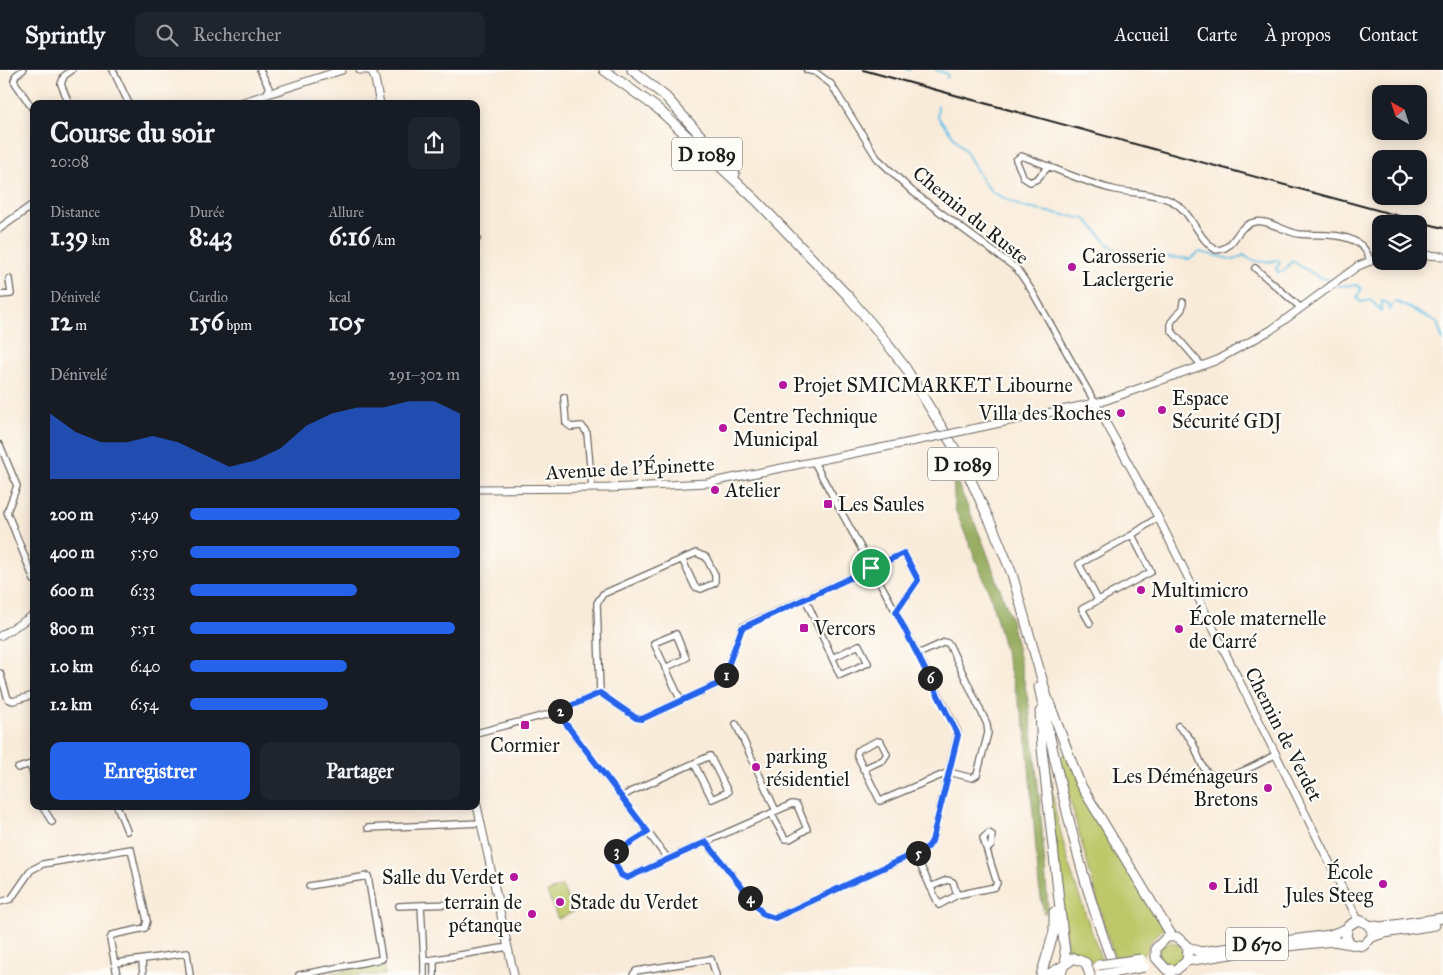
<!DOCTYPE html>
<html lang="fr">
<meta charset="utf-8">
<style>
body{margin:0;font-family:"IM FELL Great Primer",serif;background:#20242c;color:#f1f3f6;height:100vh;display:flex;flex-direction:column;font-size:19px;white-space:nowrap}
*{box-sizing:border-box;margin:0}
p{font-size:16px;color:#9ea1a6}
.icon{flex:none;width:28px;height:28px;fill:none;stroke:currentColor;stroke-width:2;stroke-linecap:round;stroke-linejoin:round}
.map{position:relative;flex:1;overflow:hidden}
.details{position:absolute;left:30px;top:30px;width:450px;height:710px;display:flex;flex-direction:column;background:#171b24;border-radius:10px;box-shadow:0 2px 12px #0003}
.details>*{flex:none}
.needle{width:32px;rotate:321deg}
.controls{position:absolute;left:1372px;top:15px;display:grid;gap:10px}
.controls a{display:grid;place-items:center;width:55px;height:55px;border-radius:10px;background:#171b24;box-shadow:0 2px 12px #0003;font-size:25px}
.pin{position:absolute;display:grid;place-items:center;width:42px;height:42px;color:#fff;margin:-21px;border:2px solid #fff;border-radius:50%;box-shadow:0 1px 5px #0007}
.km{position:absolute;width:25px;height:25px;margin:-12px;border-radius:50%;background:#222;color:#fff;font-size:14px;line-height:25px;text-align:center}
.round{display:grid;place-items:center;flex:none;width:52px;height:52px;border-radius:10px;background:#20242c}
.headline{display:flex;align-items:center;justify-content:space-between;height:85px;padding:0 20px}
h1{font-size:28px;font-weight:700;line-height:38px}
.metrics{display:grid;grid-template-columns:repeat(3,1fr);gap:8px;height:85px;padding:5px 20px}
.metrics div{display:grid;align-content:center}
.metrics b{font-size:25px;font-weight:700}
.metrics small{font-size:14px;font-weight:400}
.metrics p{font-size:14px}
.chart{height:140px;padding:10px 20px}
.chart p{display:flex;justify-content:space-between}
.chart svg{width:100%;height:90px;margin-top:5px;fill:#2563eb;opacity:.7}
.action{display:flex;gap:10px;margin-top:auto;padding:10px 20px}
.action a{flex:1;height:58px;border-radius:10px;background:#2563eb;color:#fff;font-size:20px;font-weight:700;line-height:58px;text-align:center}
.action a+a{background:#20242c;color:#f1f3f6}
ul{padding:0 20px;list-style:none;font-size:16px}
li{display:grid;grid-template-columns:80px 60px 1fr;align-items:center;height:38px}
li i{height:12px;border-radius:6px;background:#2563eb}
header{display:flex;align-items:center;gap:30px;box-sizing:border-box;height:70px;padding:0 25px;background:#171b24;border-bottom:1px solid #363941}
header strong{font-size:24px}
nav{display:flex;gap:28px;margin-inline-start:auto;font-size:18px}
.search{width:350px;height:45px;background:#20242c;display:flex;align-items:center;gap:12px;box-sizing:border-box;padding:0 18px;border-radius:10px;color:#9ea1a6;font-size:19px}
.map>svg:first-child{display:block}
.green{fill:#bdc86a;stroke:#6c7243}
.forest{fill:#96ac5e;stroke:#59643d}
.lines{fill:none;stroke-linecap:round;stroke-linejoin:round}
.stream{stroke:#68c0e5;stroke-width:2}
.minor-casing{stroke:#69645e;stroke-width:8}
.tertiary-casing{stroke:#69645e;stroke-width:9}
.primary-casing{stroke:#69645e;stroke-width:11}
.trunk-casing{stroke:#69645e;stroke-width:11}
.minor{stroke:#fff;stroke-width:5.5}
.tertiary{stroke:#fff;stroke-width:7}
.primary{stroke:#fff;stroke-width:9}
.trunk{stroke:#fff;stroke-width:9}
.rail{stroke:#1c1c1c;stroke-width:2}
.tertiary-bridge-casing{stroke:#69645e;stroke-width:9;stroke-linecap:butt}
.primary-bridge-casing{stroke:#69645e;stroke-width:11;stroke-linecap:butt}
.tertiary-bridge{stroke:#fff;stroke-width:7}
.primary-bridge{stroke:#fff;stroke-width:9}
.route-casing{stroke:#fff;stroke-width:10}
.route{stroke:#2563eb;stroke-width:6}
.poi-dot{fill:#b5179e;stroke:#fdfcf7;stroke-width:2}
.labels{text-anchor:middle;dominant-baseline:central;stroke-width:4.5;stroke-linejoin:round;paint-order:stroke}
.shield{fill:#fdfcf7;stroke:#605f5e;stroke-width:1}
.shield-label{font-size:19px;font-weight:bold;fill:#1c1c1c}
.street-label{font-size:20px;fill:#1c1c1c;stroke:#fdfcf7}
.poi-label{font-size:20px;fill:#1c1c1c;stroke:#fdfcf7;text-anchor:start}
</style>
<header>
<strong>Sprintly</strong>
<div class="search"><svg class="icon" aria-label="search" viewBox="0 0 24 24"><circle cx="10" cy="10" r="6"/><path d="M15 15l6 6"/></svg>Rechercher</div>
<nav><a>Accueil</a><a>Carte</a><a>À propos</a><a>Contact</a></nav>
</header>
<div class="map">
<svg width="1443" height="905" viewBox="0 0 1443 905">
<rect width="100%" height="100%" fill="#fdfcf7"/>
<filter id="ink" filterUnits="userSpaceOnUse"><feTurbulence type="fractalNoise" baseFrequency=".02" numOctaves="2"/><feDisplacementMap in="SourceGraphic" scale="10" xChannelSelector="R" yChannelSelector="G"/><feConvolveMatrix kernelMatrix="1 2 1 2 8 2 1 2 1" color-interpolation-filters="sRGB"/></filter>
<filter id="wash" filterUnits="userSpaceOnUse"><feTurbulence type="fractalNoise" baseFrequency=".0096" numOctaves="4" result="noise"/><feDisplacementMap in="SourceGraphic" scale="20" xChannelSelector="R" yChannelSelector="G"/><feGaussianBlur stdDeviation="1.12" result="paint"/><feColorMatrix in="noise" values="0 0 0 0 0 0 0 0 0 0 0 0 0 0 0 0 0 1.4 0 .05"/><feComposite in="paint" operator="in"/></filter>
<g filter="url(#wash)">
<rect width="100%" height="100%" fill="#f9ebd9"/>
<path class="green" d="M1047,679L1055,740L1070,799L1101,889L1091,892L1083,884L1069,881L1067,876L1044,680Z
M1067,684L1165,857L1151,871L1147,882L1142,885L1115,888L1107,865L1058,686Z
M562,816L573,842L558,849L547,822Z
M1159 884a12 12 0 1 1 24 0a12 12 0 1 1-24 0Z
M383,893L385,905H320Z"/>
<path class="forest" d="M953,411L958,414L984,475L1011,549L1029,635L1040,733L1048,838L1044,844L1039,815L1026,661L990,524L955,439Z"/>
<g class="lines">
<path class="stream" d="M907,0H910
M936,0L948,4L947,8
M938,36L937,46L967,83L982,110L992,122L1022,137L1086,149L1109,175L1121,183L1190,189L1200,182L1234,190L1244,185C1252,193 1267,193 1278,190L1280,194L1276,198L1278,202L1284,201L1292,191L1317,206L1329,210
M1337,216L1357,215L1361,219L1357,228L1361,232L1371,230L1381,241L1382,231L1388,234L1389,241L1395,231L1437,252L1443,271"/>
</g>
</g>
<g filter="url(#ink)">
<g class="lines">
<g class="minor-casing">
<path id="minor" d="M23,0L16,5L14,11L34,41
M113,0L129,34
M260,0L269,18L267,24
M807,0L815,2L831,14L877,88L913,122L1017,199L1032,221L1095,333
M69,34L61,14L64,6L72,0
M1049,96L1037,109L1030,112L1024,108L1016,90L1021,86C1051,96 1082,112 1112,119C1130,124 1152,122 1169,130C1192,139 1196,168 1216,180C1236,179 1234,159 1251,153C1266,147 1284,162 1299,164C1318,166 1339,162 1356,172C1364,176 1367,182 1370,190
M476,167L477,169
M1255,198L1301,238
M0,225L11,224L9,209
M1183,232L1182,239L1171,252V260L1202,296
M564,327L566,353L571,357L582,356L587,363L592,418
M0,375L17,416L7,442L34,510
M805,528L840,605L868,593L859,575L832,588
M1098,530L1079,494L1132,465L1158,447
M1090,553L1082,539L1151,502L1132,465
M665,598L686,588L676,564L654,573L681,631
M0,603L8,629L13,631L34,625
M600,623L597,533L603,524L696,483L706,487L715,505V513L701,519L695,517L682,489
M557,642L668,789L706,772L763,844L775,848L928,777L932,771L958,662L896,542L814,392
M736,654L776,741
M1178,656C1182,660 1188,665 1191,670C1197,679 1199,693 1206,701C1220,717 1261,693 1276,684
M476,663L557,642L600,623L636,648L642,649L722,612L742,557L904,483L918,510L896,542
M30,695L34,707
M18,698L34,693
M863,699L883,690L887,684L881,672L877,671L858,680L857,685L880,731L949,702L972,708L977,705L988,663L987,654L949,574L945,572L918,584
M622,727L630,722L710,686L728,722L712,729L694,693
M42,736L52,752
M117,736L127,761
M368,758L481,753
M648,762L614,783L613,788L621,805L627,808L668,789
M706,772L792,734L797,735L807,759L790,769H785L771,743
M915,784L939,835L957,825L995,817L997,813L983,768L989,763L992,765L991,776L987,779
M930,817L947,810L953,812L957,825
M0,832L11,829L31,800L43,794L131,779L147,851L145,858L112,865L110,869L117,905
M497,833L421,835L424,891L508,877
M399,836L421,835
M434,889V905
M142,890L143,905
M424,891V905
M116,893L187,883L190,905
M299,905L382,889L368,806L309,816
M633,905L636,901L711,889L716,905"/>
</g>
<g class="tertiary-casing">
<path id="tertiary" d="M360,0H371
M371,0L375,9L380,34
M237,34L342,0
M0,158L34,134
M1419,185L1443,186
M1095,333L1158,447L1358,850
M972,359L1104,331L1215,291L1271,260L1358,196L1381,187
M476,419L609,418L707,413L935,367
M0,566L34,545
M476,731L514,905"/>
</g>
<g class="primary-casing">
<path id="primary" d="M1369,855L1380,857L1443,848
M1372,867L1384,863L1435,855
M1188,877L1187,891L1176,900L1166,899L1156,888V878L1167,867H1177L1188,877L1200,882L1330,865L1346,859
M1279,877L1333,871L1363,876L1372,867C1373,858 1368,852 1358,850L1348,856L1346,867L1351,874
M1187,891L1249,881
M1043,905L1051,903L1063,896
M1061,905L1063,896L1074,888L1086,893L1090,905"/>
</g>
<g class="trunk-casing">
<path id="trunk" d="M604,0L657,38L757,131L847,225L876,259L905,297L961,389L994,460L1012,504L1047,627L1080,714L1172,866
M632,0L666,27L735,104
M1039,617C1060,713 1079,807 1115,899
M1040,642L1042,679L1066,892
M1041,905L1054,862V842
M1170,905L1171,901"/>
</g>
<use href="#minor" class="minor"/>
<use href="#tertiary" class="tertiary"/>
<use href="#primary" class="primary"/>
<use href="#trunk" class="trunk"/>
<path class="rail" d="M863,0L1443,158"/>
<g class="tertiary-bridge-casing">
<path id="tertiary-bridge" d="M935,367L972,359"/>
</g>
<g class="primary-bridge-casing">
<path id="primary-bridge" d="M1099,895L1141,889
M1100,905L1144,897"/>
</g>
<use href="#tertiary-bridge" class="tertiary-bridge"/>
<use href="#primary-bridge" class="primary-bridge"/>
</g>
</g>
<g class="lines" filter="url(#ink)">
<g class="route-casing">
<path id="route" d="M904,483L918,510L896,542L958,665L932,771L928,777L775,848L763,844L706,772L627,808L621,805L613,788L614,783L648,762L557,642L600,623L636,648L642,649L722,612L742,558Z"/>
</g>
<use href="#route" class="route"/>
</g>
<g class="poi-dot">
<circle cx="1072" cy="197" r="5"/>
<circle cx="783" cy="315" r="5"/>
<circle cx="1162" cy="340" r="5"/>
<circle cx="1121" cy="343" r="5"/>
<circle cx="723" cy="358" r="5"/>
<circle cx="715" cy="420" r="5"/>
<rect x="823" y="429" width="10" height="10" rx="2.5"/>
<circle cx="1141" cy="520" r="5"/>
<rect x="799" y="553" width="10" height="10" rx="2.5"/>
<circle cx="1179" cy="559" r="5"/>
<rect x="520" y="650" width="10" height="10" rx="2.5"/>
<circle cx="756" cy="697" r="5"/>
<circle cx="1268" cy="718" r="5"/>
<circle cx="514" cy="807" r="5"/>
<circle cx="1383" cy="814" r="5"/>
<circle cx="1213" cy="816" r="5"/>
<circle cx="560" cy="832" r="5"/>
<circle cx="532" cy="844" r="5"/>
</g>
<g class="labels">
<g class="shield">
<rect x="672" y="67.5" width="70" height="33" rx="4"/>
<rect x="928" y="377.5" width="70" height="33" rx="4"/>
<rect x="1226" y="857.5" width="62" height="33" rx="4"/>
</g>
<g class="shield-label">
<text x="707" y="84">D 1089</text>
<text x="963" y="394">D 1089</text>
<text x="1257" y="874">D 670</text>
</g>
<g class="street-label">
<text transform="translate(971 145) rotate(39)">Chemin du Ruste</text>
<text transform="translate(630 398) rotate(-3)">Avenue de l'Épinette</text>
<text transform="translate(1284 664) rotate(63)">Chemin de Verdet</text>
</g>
<g class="poi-label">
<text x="1082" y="186">Carosserie<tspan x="1082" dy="23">Laclergerie</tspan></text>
<text x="793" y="315">Projet SMICMARKET Libourne</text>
<text x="1172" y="328">Espace<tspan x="1172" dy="23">Sécurité GDJ</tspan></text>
<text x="1111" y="343" text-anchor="end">Villa des Roches</text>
<text x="733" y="346">Centre Technique<tspan x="733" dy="23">Municipal</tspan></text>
<text x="725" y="420">Atelier</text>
<text x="838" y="434">Les Saules</text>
<text x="1151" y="520">Multimicro</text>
<text x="1189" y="548">École maternelle<tspan x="1189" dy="23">de Carré</tspan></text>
<text x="814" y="558">Vercors</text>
<text x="525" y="675" text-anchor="middle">Cormier</text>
<text x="766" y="686">parking<tspan x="766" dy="23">résidentiel</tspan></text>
<text x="1258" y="706" text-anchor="end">Les Déménageurs<tspan x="1258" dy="23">Bretons</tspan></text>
<text x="1373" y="802" text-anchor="end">École<tspan x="1373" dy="23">Jules Steeg</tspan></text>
<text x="504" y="807" text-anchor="end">Salle du Verdet</text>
<text x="1223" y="816">Lidl</text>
<text x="522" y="832" text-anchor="end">terrain de<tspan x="522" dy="23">pétanque</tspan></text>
<text x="570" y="832">Stade du Verdet</text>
</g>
</g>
</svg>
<div class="controls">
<a><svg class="needle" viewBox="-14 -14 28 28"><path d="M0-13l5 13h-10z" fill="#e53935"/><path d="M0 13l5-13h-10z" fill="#9ea1a6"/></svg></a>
<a><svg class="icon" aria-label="locate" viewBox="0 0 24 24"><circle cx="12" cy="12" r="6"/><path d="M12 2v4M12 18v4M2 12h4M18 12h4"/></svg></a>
<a><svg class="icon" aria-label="layers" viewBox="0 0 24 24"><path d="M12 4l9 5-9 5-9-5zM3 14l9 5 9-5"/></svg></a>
</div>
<div class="pin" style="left:871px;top:498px;background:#1e9e55"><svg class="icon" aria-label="arrive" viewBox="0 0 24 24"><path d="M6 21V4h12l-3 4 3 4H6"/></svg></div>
<b class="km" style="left:726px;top:605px">1</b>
<b class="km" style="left:560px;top:641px">2</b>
<b class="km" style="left:616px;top:781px">3</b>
<b class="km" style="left:750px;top:828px">4</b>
<b class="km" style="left:918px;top:783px">5</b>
<b class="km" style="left:930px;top:608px">6</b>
<section class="details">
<div class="headline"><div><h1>Course du soir</h1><p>20:08</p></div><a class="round"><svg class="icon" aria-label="share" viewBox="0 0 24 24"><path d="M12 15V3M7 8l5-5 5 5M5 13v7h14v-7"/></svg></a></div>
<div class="metrics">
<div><p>Distance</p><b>1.39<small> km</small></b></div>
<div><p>Durée</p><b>8:43</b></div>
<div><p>Allure</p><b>6:16<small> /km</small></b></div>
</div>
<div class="metrics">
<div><p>Dénivelé</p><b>12<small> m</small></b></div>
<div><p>Cardio</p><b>156<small> bpm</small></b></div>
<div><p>kcal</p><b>105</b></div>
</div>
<div class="chart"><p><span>Dénivelé</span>291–302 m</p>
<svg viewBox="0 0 160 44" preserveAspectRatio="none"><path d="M0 44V12L10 21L20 26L30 26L40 23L50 26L60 32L70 38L80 35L90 29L100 18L110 12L120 9L130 9L140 6L150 6L160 12V44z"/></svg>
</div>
<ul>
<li><b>200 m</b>5:49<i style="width:100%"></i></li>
<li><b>400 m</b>5:50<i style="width:100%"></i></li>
<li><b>600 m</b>6:33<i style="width:62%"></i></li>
<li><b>800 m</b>5:51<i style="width:98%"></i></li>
<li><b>1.0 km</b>6:40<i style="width:58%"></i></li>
<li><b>1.2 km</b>6:54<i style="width:51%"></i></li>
</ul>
<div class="action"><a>Enregistrer</a><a>Partager</a></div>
</section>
</div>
